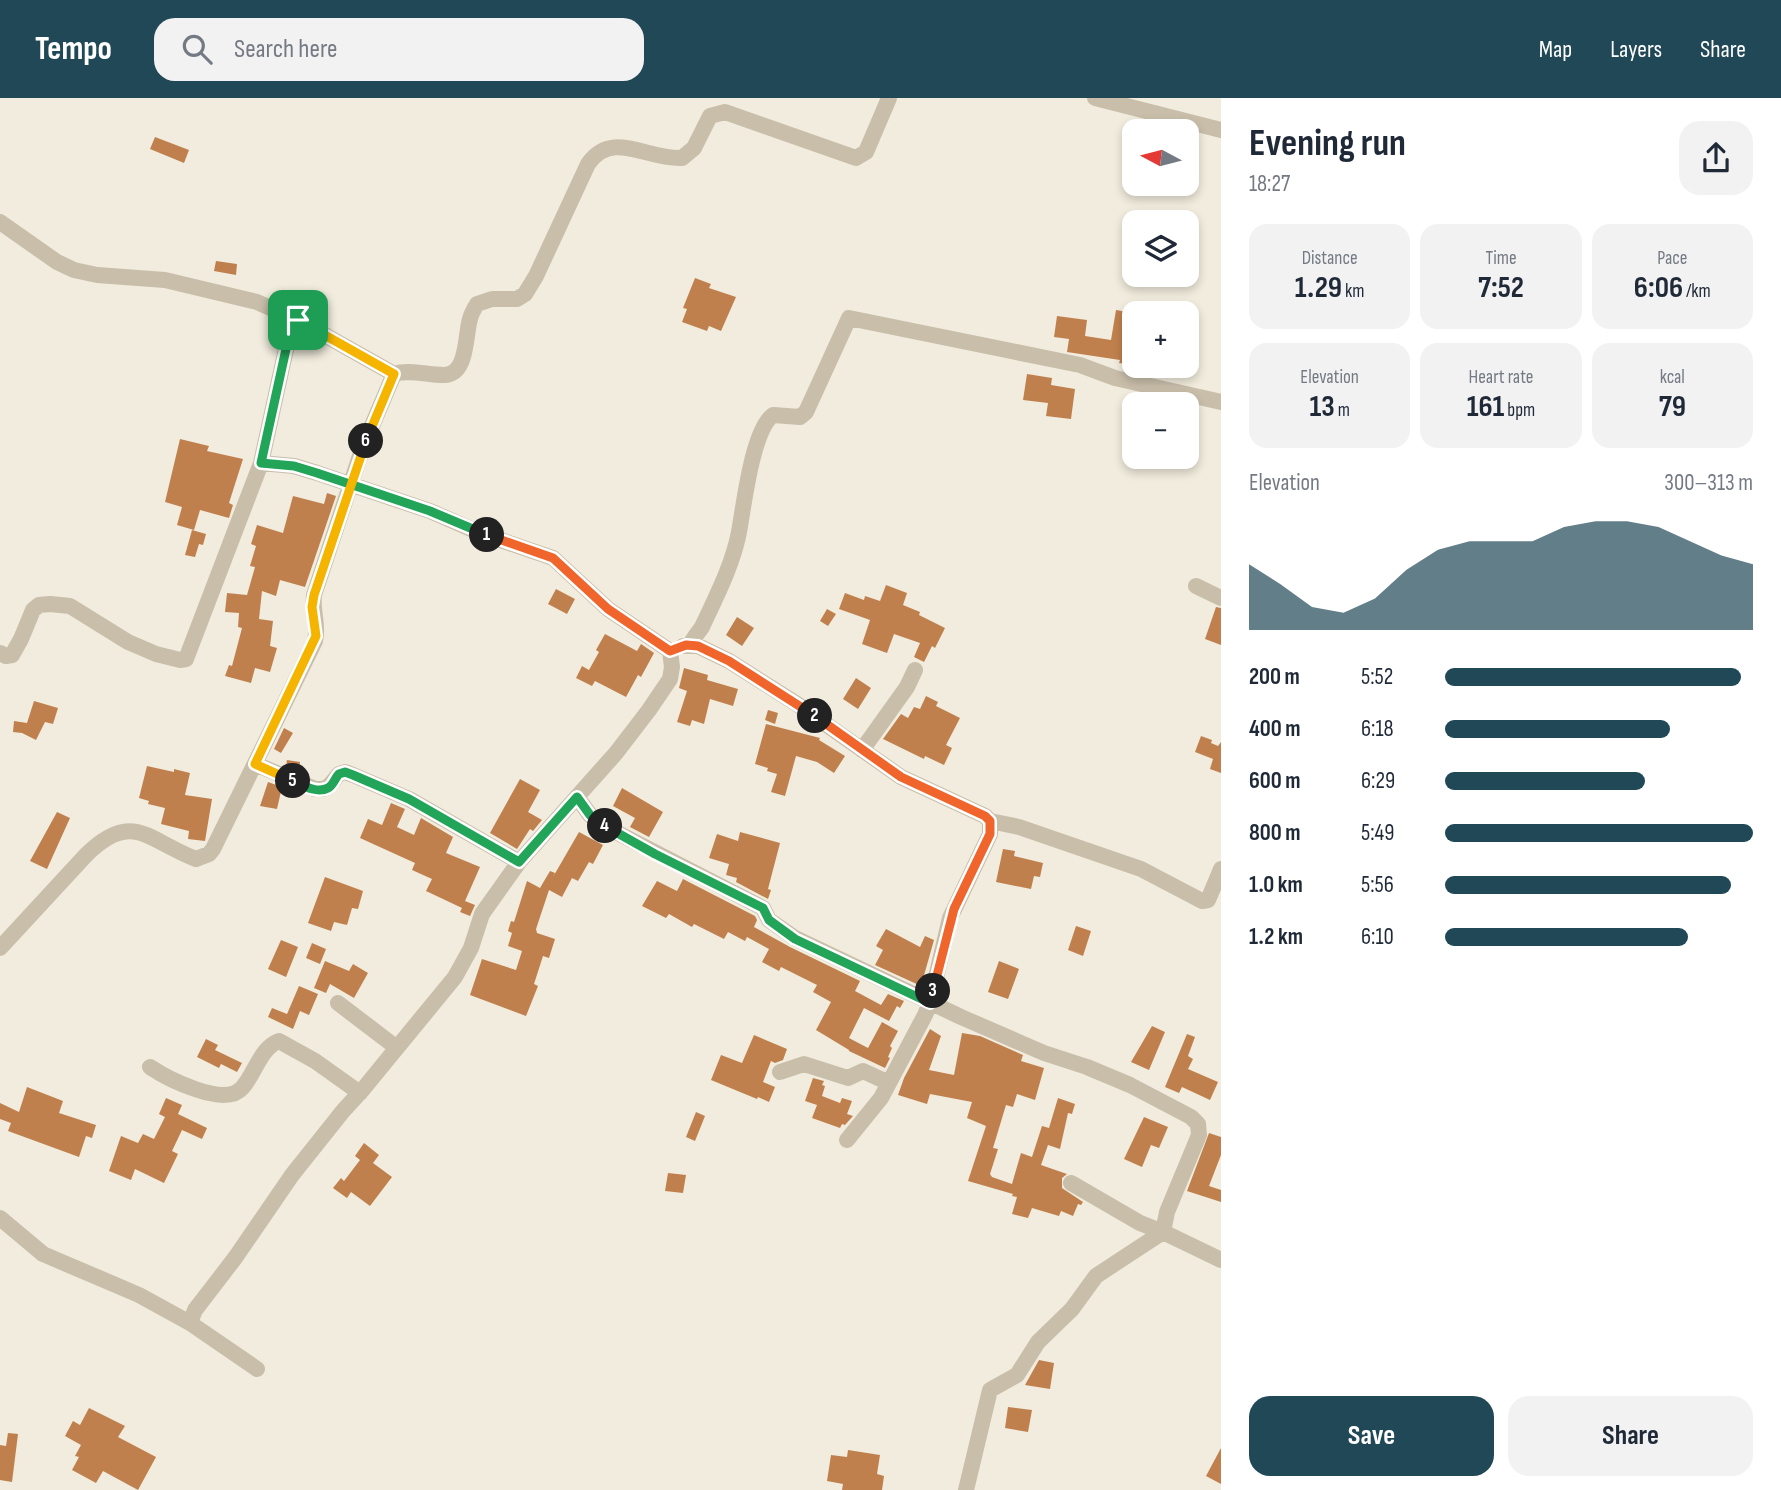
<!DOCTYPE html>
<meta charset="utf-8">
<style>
body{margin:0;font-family:"Sofia Sans Condensed",sans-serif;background:#f2f2f3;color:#1f2937;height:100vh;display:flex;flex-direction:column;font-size:26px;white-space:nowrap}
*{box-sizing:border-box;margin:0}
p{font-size:23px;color:#747a83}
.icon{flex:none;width:38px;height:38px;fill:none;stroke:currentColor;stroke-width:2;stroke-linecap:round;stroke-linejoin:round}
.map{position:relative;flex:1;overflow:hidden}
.drawer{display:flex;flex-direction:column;background:#fff;width:560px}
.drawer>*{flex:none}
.needle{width:46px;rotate:277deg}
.tools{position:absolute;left:1122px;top:21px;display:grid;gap:14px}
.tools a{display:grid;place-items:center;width:77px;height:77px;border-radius:14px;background:#fff;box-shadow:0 4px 10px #0003;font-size:35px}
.pin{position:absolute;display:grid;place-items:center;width:60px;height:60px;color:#fff;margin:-30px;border-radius:14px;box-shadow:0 4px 10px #0006}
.km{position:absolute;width:35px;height:35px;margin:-18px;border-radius:50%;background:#222;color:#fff;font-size:19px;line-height:35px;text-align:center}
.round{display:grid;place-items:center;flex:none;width:74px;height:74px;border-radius:21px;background:#f2f2f3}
.head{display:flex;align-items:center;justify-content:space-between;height:119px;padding:0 28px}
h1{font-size:38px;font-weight:700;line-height:52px}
.figures{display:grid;grid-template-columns:repeat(3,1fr);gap:10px;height:119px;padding:7px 28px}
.figures div{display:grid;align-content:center;border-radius:18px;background:#f2f2f3;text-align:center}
.figures b{font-size:30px;font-weight:700}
.figures small{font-size:19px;font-weight:400}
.figures p{font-size:19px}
.chart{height:196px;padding:14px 28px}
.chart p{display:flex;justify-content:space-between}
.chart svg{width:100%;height:126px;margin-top:7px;fill:#204856;opacity:.7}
.action{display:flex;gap:14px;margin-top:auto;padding:14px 28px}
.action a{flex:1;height:80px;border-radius:21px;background:#204856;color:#fff;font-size:28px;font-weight:700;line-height:80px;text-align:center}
.action a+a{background:#f2f2f3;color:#1f2937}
ul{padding:0 28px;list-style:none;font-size:23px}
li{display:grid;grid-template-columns:112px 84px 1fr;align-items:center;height:52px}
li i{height:18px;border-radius:9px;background:#204856}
header{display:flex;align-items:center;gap:42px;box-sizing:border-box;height:98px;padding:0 35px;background:#204856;color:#fff}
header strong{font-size:33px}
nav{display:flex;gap:38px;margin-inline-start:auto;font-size:24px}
.search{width:490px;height:63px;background:#f2f2f3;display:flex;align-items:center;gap:18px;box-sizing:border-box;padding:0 24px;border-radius:21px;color:#747a83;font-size:26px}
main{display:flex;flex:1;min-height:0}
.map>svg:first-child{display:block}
.building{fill:#c0804d}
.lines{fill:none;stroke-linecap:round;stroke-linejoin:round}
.minor{stroke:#c9beaa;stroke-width:16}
.split-1-casing{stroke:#fff;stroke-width:14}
.split-2-casing{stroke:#fff;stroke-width:14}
.split-3-casing{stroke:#fff;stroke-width:14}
.split-4-casing{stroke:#fff;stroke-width:14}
.split-5-casing{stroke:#fff;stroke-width:14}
.split-6-casing{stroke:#fff;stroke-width:14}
.split-7-casing{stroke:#fff;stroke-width:14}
.split-1{stroke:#22a559;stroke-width:9}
.split-2{stroke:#f0652b;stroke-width:9}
.split-3{stroke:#f0652b;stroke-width:9}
.split-4{stroke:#22a559;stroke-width:9}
.split-5{stroke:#22a559;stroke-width:9}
.split-6{stroke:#f5b400;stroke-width:9}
.split-7{stroke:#f5b400;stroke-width:9}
</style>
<header>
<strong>Tempo</strong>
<div class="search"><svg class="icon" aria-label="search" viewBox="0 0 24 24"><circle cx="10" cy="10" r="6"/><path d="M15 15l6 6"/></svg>Search here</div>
<nav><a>Map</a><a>Layers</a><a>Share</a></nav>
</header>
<main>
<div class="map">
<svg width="1221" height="1392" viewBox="0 0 1221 1392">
<rect width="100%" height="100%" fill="#f1ecdd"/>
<path class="building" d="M155,39L189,52L184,65L150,51Z
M216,163L237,166L236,177L214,173Z
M695,180L711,186L709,190L736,199L721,233L709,228L707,233L682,224L687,211L683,210Z
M1116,212L1134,215L1133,267L1119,265L1120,262L1067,254L1069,241L1054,239L1057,218L1087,222L1085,238L1111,242Z
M1027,276L1052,280L1051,287L1075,291L1071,321L1046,318L1048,305L1023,302Z
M180,341L209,348L207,353L243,361L229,405L233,407L229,420L200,412L194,432L177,427L182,409L165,404Z
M327,395L336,398L305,489L280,482L276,498L262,493L259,521L273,523L270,548L277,550L270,574L255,570L251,585L225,578L229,567L232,568L242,530L238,529L239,515L225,514L227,495L247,497L255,469L250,468L256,448L251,446L257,427L283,435L293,398L324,406Z
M192,432L206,436L203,447L199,446L195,459L185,457Z
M886,487L907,495L903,507L920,514L919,517L945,530L935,550L932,548L924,564L914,559L920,545L894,536L887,555L862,546L870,522L839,511L845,495L864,502L865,498L880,503Z
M556,491L575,501L567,516L548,506Z
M1216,509L1221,510V547L1205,541Z
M827,511L836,516L828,528L820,523Z
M737,519L754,530L742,548L726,537Z
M605,536L637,553L641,546L654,555L641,579L638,577L626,599L595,583L592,588L576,580L582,568L589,572L599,554L596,552Z
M684,570L708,577L707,582L738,591L733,608L710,601L704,626L692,622L690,628L677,624L687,593L679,590Z
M856,580L871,590L858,611L843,601Z
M926,598L938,604L936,608L960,620L946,647L952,650L944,667L925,658L924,661L883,641L901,616L908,620L914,609L920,611Z
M34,603L58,610L53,626L45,624L36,642L22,635L13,634L14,623L27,625Z
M768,612L778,615L775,626L765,622Z
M766,626L820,640L819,642L845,658L834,675L817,664L796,658L785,698L771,694L777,676L767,673L768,670L755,666Z
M284,630L293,635L281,655L274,651Z
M1201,638L1212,642L1211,645L1218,648L1221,644V675L1210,671L1213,661L1195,654Z
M287,662L300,664L299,673L286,668Z
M147,668L174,674V671L190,675L185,697L212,701L205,743L188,741L189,733L161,726L165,710L148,706L149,703L139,700Z
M520,681L540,692L528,714L542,722L533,733L530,731L517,751L490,735Z
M268,684L282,689L277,711L260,708Z
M622,690L663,714L649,739L630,729L635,720L613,708Z
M391,705L405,711L397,729L414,737L421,720L453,739L446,755L480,769L465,803L475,807L470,818L460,814L462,810L426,793L432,781L412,772L415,765L360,740L368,721L382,727Z
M57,714L70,720L47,771L30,763Z
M579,734L603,747L593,766L589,764L578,783L572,780L562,799L549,792L536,831L537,835L555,841L549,860L543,858L534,886L538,888L526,918L470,897L482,861L516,872L522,853L508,848L512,835L508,833L511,823L514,824L527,783L540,790L550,773L555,775L553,779Z
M740,734L780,745L768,791L771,792L768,801L736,784L737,780L726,777L729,766L709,760L717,736L738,743Z
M1003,751L1015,753L1014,758L1043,765L1040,779L1034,778L1031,791L996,784Z
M325,779L363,793L358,811L352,810L347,827L334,824L331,833L308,825Z
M683,781L755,818L757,822L754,829L790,849L860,883L855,893L881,907L888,896L904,903L900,910L897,908L889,923L864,910L849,940L868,950L882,924L898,933L890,948L892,950L888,959L890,960L885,970L849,953V952L816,932L831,904L813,894L817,887L781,869L779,873L762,864L769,851L747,839L745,843L728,834L724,841L694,826L692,829L669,816L666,820L642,808L657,783L677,793Z
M1076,828L1091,833L1083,858L1068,852Z
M886,831L920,849L925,838L934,842L921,888L875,867L883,852L876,848Z
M281,842L298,849L286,879L268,871Z
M312,845L326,851L320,866L306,860Z
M325,863L349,873L353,866L368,875L354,900L330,886L326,895L314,890Z
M999,863L1019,871L1008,901L988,894Z
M299,888L318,896L309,917L300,913L293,931L268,919L272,910L287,916Z
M1152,928L1165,934L1149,972L1131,964Z
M930,931L941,938L929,972L954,977L962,935L980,938L1023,957L1021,963L1044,970L1035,1002L1017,996L1013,1009L1006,1007L993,1050L998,1051L990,1076L992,1079L1012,1086L1021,1055L1032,1059L1042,1028L1049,1030L1058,1000L1075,1006L1072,1016L1068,1015L1060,1051L1048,1047L1041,1067L1067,1076L1062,1080V1090L1083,1104L1081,1107L1078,1106L1073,1118L1061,1113L1059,1118L1032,1110L1028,1120L1012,1116L1017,1099L1012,1098L1013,1096L968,1083L986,1028L967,1020L972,1004L930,996L927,1006L898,997L904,980Z
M1187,936L1195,939L1188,958L1193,961L1188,971L1218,984L1210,1002L1182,989L1179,995L1165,989Z
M754,937L787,951L783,962L775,965L771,963L763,984L775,989L769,1004L758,999L757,1001L711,982L721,957L742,965Z
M206,941L218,947L215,952L242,965L237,974L221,966L219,970L197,959Z
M813,980L824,983L822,987L825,988L822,998L840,1005L842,1000L852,1003L847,1016L853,1018L845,1027L842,1026L840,1030L812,1020L817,1007L805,1003Z
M27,989L63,1003L59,1015L96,1027L92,1040L86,1038L79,1059L8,1033L11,1025L0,1021V1005L19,1014Z
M166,1000L182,1007L178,1016L207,1030L202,1041L182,1032L172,1053L178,1056L164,1085L135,1071L131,1082L109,1073L121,1038L138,1045L143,1036L154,1041L165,1019L159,1016Z
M696,1014L705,1018L695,1043L686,1039Z
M1144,1019L1168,1029L1159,1050L1151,1047L1142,1069L1124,1061Z
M1209,1035L1221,1039V1057L1209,1088L1221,1092V1104L1187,1093Z
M364,1045L379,1057L373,1065L392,1079L370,1108L351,1094L347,1100L333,1090L341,1080L344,1083L360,1062L355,1058Z
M668,1075L686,1077L683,1095L665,1093Z
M1039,1262L1054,1265L1050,1291L1025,1287Z
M1008,1309L1032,1312L1028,1334L1005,1330Z
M89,1310L125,1328L118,1339L156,1359L138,1392L103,1373L96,1385L72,1372L79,1359L75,1358L81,1347L65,1338L73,1323L80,1327Z
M8,1335L18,1336L12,1384L0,1382V1347L6,1348Z
M1221,1350V1386L1206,1378Z
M848,1352L880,1357L877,1376L884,1378L882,1392H842L843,1386L827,1383L831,1357L847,1359Z"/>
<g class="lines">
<path class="minor" d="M1095,0L1221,32
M0,124L57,164L74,172L97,177L165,182L257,204L298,222L394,276L363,349L314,497C312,513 319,528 315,543L213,751L209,756L196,761C148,743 133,711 86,757L0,850
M394,276C410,271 427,277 444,277C468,277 465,237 470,221C471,216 474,211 477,206L492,201H517L525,196L536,178L588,66C612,31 647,62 682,60L694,50L710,18L725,14L856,60L866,54L889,0
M261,365L288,242L298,222
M1196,488L1221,500
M690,547C693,540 698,535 702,529C716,499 733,466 739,434C744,407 752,333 773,317L800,319L806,314L849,220L1080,267L1115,280L1221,304
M683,548H698L729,563L797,606L901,679L985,718L990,723V736L950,820L930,905L925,917L881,1000L847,1042
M0,555L6,558L12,557L21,541L33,512L39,507L50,506L70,508L128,544L156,556L180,562L186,561L261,365L294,368L317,375L430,413L480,435L553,460L608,511L670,553L672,569L670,581L649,612L616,655L519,764L482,816L471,850L455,879L364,990L343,1013L292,1077L235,1160L195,1212L190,1225L257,1271
M862,652L907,589L915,572
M255,666L315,691C330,692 330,686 339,676L345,674L353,677L409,701L519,764
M577,699L590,717L610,731L763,810L769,822L795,840L961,919L1044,955L1087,969L1130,987L1191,1019L1198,1026L1199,1037L1167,1114L1163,1134L1221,1162
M990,723L1019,729L1141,771L1202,803L1208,802L1221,771
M338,905L397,950
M150,969C168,981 225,1010 242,990C255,976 260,950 279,943L315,963L360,995
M780,974L804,966L848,980L863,973L889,985
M1071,1085L1140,1125L1163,1134
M0,1120L43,1156L139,1197L190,1225
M966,1392L990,1292L1017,1277L1038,1244L1072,1211L1096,1178L1163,1134"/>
</g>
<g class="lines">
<g class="split-1-casing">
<path id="split-1" d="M298,222L288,242L261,365L294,368L317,375L430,413L487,437"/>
</g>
<g class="split-2-casing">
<path id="split-2" d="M487,437L553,460L608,511L670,553L686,547L698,548L729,563L815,618"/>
</g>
<g class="split-3-casing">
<path id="split-3" d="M815,618L901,679L985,718L990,723V736L954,811L933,893"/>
</g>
<g class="split-4-casing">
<path id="split-4" d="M605,728L655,756L763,810L769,822L795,841L930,905L933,893"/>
</g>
<g class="split-5-casing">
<path id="split-5" d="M293,683C302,687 317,696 328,690C333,688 335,680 339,676L345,674L353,677L409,701L519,764L577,699L590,717L605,728"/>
</g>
<g class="split-6-casing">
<path id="split-6" d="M293,683L255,666L316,538L312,509L314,497L366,343"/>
</g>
<g class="split-7-casing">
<path id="split-7" d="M298,222L394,276L366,343"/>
</g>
<use href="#split-1" class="split-1"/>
<use href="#split-2" class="split-2"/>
<use href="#split-3" class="split-3"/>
<use href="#split-4" class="split-4"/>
<use href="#split-5" class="split-5"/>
<use href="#split-6" class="split-6"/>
<use href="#split-7" class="split-7"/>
</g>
</svg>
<div class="tools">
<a><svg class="needle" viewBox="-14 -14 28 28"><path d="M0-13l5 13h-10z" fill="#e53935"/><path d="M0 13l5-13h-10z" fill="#747a83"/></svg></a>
<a><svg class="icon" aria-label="layers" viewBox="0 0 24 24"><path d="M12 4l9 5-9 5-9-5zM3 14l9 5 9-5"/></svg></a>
<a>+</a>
<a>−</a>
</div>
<div class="pin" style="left:298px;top:222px;background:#1e9e55"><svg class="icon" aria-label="arrive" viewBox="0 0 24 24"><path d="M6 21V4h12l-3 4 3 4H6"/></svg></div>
<b class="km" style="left:487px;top:437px">1</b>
<b class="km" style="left:815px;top:618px">2</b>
<b class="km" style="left:933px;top:893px">3</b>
<b class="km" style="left:605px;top:728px">4</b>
<b class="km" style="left:293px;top:683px">5</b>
<b class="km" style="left:366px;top:343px">6</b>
</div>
<section class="drawer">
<div class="head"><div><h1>Evening run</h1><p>18:27</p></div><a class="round"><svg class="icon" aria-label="share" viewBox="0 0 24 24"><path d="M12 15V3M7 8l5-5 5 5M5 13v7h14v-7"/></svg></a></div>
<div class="figures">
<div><p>Distance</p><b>1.29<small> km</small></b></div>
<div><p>Time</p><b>7:52</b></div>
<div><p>Pace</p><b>6:06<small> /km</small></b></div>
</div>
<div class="figures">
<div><p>Elevation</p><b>13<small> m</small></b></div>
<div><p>Heart rate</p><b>161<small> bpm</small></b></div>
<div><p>kcal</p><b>79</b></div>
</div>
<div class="chart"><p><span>Elevation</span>300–313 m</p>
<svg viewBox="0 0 160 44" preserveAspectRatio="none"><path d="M0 44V21L10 28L20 36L30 38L40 33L50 23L60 16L70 13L80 13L90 13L100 8L110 6L120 6L130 8L140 13L150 18L160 21V44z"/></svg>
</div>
<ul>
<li><b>200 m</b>5:52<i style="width:96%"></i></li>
<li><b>400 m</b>6:18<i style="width:73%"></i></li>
<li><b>600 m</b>6:29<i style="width:65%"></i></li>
<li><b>800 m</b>5:49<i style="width:100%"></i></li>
<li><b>1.0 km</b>5:56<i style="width:93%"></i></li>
<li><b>1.2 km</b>6:10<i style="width:79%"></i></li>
</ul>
<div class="action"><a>Save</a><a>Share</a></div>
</section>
</main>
